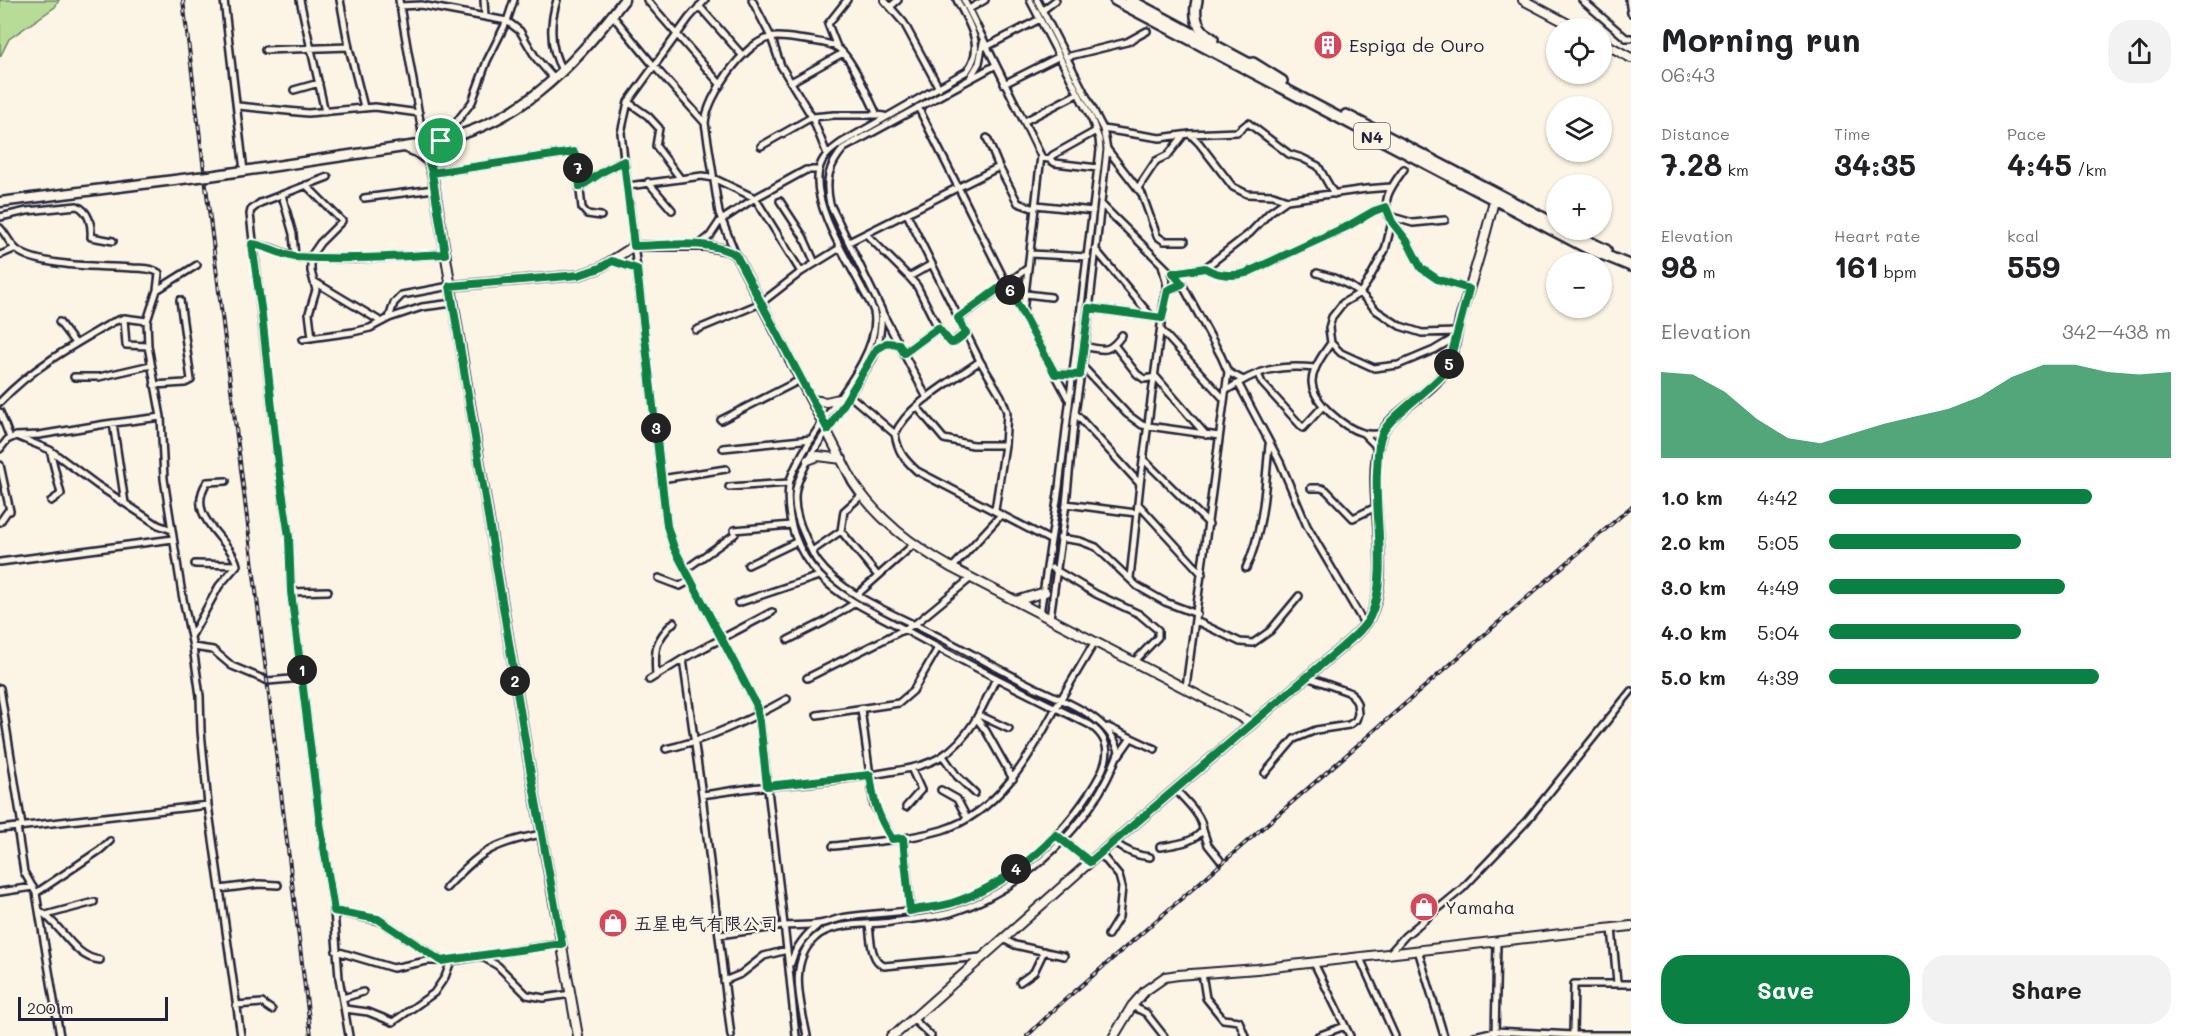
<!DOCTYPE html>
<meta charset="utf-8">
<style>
body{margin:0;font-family:Mali,"LXGW WenKai TC",sans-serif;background:#f2f2f2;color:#202124;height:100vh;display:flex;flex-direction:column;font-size:22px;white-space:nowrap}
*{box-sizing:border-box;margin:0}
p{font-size:20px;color:#757577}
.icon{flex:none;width:33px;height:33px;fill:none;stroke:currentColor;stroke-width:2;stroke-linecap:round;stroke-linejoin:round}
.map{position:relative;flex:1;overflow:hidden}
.drawer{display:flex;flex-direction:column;background:#fff;width:570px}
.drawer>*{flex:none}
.buttons{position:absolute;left:1546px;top:18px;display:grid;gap:12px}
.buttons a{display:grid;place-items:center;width:66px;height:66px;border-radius:50%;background:#fff;box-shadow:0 2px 4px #0004;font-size:30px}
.scale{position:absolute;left:18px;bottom:15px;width:150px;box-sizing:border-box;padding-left:6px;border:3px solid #22223b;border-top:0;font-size:16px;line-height:21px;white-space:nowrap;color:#22223b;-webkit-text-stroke:4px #fcf5e5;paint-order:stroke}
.pin{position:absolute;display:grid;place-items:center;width:51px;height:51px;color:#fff;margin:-26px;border:3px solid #fff;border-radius:50%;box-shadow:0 2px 6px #0007}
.km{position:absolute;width:30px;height:30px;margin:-15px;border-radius:50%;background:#222;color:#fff;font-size:16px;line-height:30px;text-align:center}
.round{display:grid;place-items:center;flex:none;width:63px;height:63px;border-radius:24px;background:#f2f2f2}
.overview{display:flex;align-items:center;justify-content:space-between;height:102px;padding:0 30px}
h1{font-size:33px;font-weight:800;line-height:45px}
.metrics{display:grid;grid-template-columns:repeat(3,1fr);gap:9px;height:102px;padding:6px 30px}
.metrics div{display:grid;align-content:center}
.metrics b{font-size:30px;font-weight:800}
.metrics small{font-size:16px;font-weight:400}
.metrics p{font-size:16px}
.chart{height:168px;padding:12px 30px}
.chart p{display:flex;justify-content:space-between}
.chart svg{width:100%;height:108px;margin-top:6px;fill:#0b8043;opacity:.7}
.primary-button{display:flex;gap:12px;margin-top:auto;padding:12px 30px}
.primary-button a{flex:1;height:69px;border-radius:24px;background:#0b8043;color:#fff;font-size:24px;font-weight:800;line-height:69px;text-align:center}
.primary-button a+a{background:#f2f2f2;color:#202124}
ul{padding:0 30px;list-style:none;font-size:20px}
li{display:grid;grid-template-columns:96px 72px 1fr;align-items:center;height:45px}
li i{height:15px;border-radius:8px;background:#0b8043}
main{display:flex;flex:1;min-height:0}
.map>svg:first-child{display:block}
.green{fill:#b7dc97;stroke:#6c7f69;stroke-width:1.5}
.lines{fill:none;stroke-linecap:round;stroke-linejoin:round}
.street-casing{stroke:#22223b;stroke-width:10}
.secondary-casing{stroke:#22223b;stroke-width:12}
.primary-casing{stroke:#22223b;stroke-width:13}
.highway-casing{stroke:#22223b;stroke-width:14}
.street{stroke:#fcf5e5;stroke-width:5}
.secondary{stroke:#fcf5e5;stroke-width:8}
.primary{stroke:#fcf5e5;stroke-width:8}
.highway{stroke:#fcf5e5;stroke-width:9}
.rail-casing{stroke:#22223b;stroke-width:4}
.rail{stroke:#fcf5e5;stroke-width:1.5;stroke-dasharray:4.5;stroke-linecap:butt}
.primary-bridge-casing{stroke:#22223b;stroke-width:13;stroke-linecap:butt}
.primary-bridge{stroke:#fcf5e5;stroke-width:8}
.route-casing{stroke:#fff;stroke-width:12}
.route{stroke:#0b8043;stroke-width:8}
.labels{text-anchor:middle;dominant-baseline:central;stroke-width:4.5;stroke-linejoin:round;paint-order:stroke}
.shield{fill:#fcf5e5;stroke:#63616e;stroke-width:1.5}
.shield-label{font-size:16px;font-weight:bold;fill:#22223b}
.poi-label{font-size:18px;fill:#22223b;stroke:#fcf5e5;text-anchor:start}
</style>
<main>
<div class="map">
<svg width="1631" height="1036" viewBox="0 0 1631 1036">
<rect width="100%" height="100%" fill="#fcf5e5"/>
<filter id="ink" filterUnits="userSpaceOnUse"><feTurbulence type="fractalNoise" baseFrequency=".0167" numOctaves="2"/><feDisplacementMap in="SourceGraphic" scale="12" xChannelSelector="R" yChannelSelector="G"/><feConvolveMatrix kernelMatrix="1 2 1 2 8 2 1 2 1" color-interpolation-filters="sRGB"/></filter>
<g filter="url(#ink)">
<path class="green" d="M0,0H59L55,7L9,39L0,57Z"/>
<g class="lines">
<g class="street-casing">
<path id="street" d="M224,0L244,171
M300,0L325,112
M340,0L349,48L364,107
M399,0L424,144
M484,0L485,16
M557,0C549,25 550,50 563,72
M647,0L721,85
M705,0L689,18L628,102L621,133L667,526L674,548L756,704L760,722L787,950L796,1036
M752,0L771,37L781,66L812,117L827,154
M884,0L904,23L939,88
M964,0L1041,156L1023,312
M1030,0L1092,120L1099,139L1100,150L1059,487L1040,614
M1037,0L1103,129L1107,149L1085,346L1075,413L1066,504L1050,618
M1582,0L1626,38H1631
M1629,0L1631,13
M400,6L421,5L507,21L520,31L536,58L554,79
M699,6L742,55
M890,7L898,0
M969,9L985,0
M1043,10L1056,0
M612,15L654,66L705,123
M837,47L828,24L847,0
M986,47L1040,19
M265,50L349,47
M1066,57L1127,42L1147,31
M970,78L979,63L983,43
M791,82L843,53
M1004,84L1058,57
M294,90L319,83
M628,102L648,116L659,128L656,146L680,178
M238,106L308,113L375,107L419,113
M918,107L1006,283L1068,398
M1025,121L1077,94
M1103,129L1160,138L1190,134L1237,132L1248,123L1289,154L1302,158L1318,166L1334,194
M1190,134L1199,143L1233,187L1247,194L1273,195L1287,200
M987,138L999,167
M442,140L472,102L487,61L507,21L514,0
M761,146L812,117L834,115H877
M1107,149L1142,194L1157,236L1164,241H1185
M1041,158L1049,159L1055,163L1098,168
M1049,159L1053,155L1096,131
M1404,169C1391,187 1379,201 1392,222L1385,250L1367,283L1360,293L1343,303L1332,317L1329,328L1331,343L1341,353L1374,368L1398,365L1434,350L1456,337
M432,173L574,152L576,156L582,208L587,214L601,216
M328,177L260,203L251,210L250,214L278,464L289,537L291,592L319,816L334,911L339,978L349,1036
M648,182L672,210
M306,185L342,221L320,243L311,256V271L316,290L309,313L312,338
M628,186L702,176L713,178L755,198L801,272
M580,187L604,171L624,161
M1138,188L1156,161L1168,155L1183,136
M282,195L293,234L295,257
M364,198L434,189
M780,201L803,236L815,263
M1101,204L1182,284L1221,356L1228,372L1186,687
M1036,205L1093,211
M907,214L980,361L1001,396L1007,412L1005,445L995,510
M1389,216L1413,223L1445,220
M0,217L27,211L77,206C89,211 92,225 91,237L113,241
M1392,222L1407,241L1421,268L1437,279L1469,289
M0,228C6,234 10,245 17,250C37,267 105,266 132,268C141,268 152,268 159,273L157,290L147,321L148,346L161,417L164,479L182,594L193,647L200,696L201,731L208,805L241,1036
M866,234L909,277L932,264
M849,242L999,167L1018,203L1035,209
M252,244L271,248L295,257L355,259L445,254
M699,245L710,236L720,221L755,198L806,170H819
M1095,249L1150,315
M1031,254L1088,257
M0,255L14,249
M736,255L719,213L705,123C707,97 743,44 769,38C780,35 795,39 806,40C816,42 829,42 838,48C852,58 869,98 877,115L884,116
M612,261L637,269
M1162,265L1168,290
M1205,268C1217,275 1233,277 1246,273L1348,226L1374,211L1386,207
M1173,273L1205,268L1250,233L1270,212L1287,200L1366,189L1391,187
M1317,273L1334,278L1350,286L1360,293L1377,311L1400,326L1422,333L1457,332
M909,277L917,286L938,328
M315,282L380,321
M157,290L197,265
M1026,294L1051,297
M1089,308L1162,318
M882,312L927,398
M124,318L126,345L148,346
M389,318L394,303L402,295L450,286
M959,318L1028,268
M59,322L75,343
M696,330L761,303L801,272L840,248
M1161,330L1224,399
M303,339L353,332L370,328L389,318L422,307L453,303
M1331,343C1323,354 1313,368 1312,381C1312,402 1344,428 1363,433C1368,435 1376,434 1382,434
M1083,346C1103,350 1109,354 1122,335
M1115,346L1137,374L1144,379L1156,377L1206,435
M877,349L887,343L899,344
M904,353L938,328L951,343L966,333
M980,361C954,380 908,404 895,434C898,452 904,459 917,471L1050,540
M1082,366L1127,414L1142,425L1219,436
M1228,372L1243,380
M1055,374H1075
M1258,374L1262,383L1303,428L1323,406
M74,377H99L151,365
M1238,383L1280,462L1307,526L1365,625
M154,385L185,383L191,380L180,300
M1227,390C1257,370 1279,364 1315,368
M849,395L895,434
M0,402C32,368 73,345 113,322L124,318L147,321
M917,407L944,439L973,445H1005
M0,412L10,438
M1075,413L1140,484
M721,420L800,380
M113,423L125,503
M1364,434L1379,449
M16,436L50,450L97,485L158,525L172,530
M723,448L812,439
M0,449L7,440L16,436L39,435L106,424L161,417
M50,450L61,494L51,501
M1144,460L1209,524
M0,465L10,511
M661,479L726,469
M226,481L207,482C184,518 230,537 237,565
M729,487L789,483
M1311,488H1321L1326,490L1353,518L1376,507
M862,495L844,511L841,531L878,576
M1066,504L1136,513
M1138,504L1202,574
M0,522L7,512
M734,530L791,525
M1060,538L1080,541L1096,547L1137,586L1165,602L1197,614
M812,551L841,531
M0,562L173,539
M195,564L237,565
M748,565L796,542
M952,568L1001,515
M1052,568L1096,594L1139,614L1158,630V637L1134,662
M1246,568C1264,530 1265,486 1269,445
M686,569L735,534
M659,578L680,586L691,580
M1130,578L1140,484L1165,295L1168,290L1182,284
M291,592L328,591
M858,594L913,545
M738,603L819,576
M1196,621L1240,642L1253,643L1270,631L1299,596
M192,635L219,586L237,565
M788,640L824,622L855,603
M193,647L213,650L232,666L268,681L302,678
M683,659L702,795L731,1036
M656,675C654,649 655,640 674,622
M807,678L915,624L971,578
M649,680L683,659L772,612
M0,688L22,826
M861,709L874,805L892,839
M817,715L899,703L913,691L938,648
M979,715L1009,729
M977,719L986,731L1013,779
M1108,727L1155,749
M666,749C706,740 751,719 787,699
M1119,755L1131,738
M943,756L957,776L975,793
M1265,773L1294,739L1316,730L1349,725L1356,720L1358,714L1357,703L1351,693L1307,677
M941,790L957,799L967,818
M702,795C724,792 747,788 770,786C810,783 850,779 889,772C907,769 926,766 942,756C970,738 983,707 996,678
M906,807L921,790L911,768
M17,827L24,872L36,893L60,1036
M0,829L208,805
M1203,830L1208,845L1220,860
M1056,835L1090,862
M903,838L911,914
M1114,842C1124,850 1137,856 1150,857
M833,846C869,842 907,840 942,830C1000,812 1030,755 1057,706C1069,685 1082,664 1094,643
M1160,847C1176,844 1192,844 1203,830C1202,815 1185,800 1175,789
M1100,853L1119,876L1122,887L1119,917L1108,935
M446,888C480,852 492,843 542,834
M220,889L259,884L278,885
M0,892L33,887
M36,893L100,850L110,841
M40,911C61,924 74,958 100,960
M334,911L381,921L440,960
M46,915L94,902
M869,925C871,939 870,960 884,966L981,957
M1612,928L1617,983
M719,935C740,932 761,929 783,926C795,925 807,926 819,924C827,923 834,920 841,918C877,912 915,913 950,904C1011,887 1063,836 1095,784C1109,761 1114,742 1090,725C1026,693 962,662 900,627C873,612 842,599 820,576C797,553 785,518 789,485C791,470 814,434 823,421C842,394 881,347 874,312C872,304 865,295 862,288C847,259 811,203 819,170C821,158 831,150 841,143L967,71C986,46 969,24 957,0
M1003,939L1015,945L1064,956
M1418,950L1444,1036
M336,951L393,968L427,961H451L562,943
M1389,954L1405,936L1462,889L1525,823L1631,691
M481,956L498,966L527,995L544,998L571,994
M1360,958L1395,1036
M791,963C795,948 806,934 818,925
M1314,963L1350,1036
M1202,973L1206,998L1223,1019L1239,1021L1245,1036
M724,981L741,974L764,956L787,950
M1020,982L1034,972L1044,951
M343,998L363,992
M236,1005L262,1003L272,1010
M1132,1006L1146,1013L1164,1036
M345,1009L368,1012L393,1022L434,993L445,977L451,961
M913,1019L931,1036
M1573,1035L1574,984H1631
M807,1036C801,1004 787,962 816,937C832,922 870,925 891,922C910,919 931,918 950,913C1024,890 1093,824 1119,751C1107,714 1062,701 1030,685C998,669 966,650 933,634C897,615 843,596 818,562C812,554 808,543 804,534C798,521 793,503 796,489C798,479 804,469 808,460L873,358C880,343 881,328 882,311L830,204C825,181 828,166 844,148L996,65
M1318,1036L1345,1026
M1474,1036L1495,1031L1573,1035H1631
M1495,1036L1497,943"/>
</g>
<g class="secondary-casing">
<path id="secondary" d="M1523,0L1576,28
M1602,42L1631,58
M424,144L433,178L527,752L578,1036
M450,286L579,275L600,268L634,246H706L727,250L736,255L853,482C879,521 912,545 952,568L1252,723
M811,400L826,402L839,399
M808,460L818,456L842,459
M1016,601L1045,592
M891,1036L898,1032L1090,862L1342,647C1352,638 1364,629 1370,617C1395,568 1363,490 1381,436C1389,412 1432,394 1445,371C1454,356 1456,336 1460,319C1472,279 1485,241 1494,200
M1114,1036L1132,1006L1145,991L1165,977L1178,975L1257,969L1631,926"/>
</g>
<g class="primary-casing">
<path id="primary" d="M407,148L417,152L430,162
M430,163L436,151L445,141
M209,176L424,144C517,127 569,71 624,0
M0,202L198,177"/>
</g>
<g class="highway-casing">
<path id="highway" d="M1115,0L1587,248L1631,266
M1130,0L1257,68
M1197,0C1193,18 1197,29 1213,39
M1253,63L1282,81
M1346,115L1557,225
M1565,230L1606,250"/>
</g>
<use href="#street" class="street"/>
<use href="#secondary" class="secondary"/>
<use href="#primary" class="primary"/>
<use href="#highway" class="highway"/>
<g class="rail-casing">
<path id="rail" d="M183,0L311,1036
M1027,1036L1058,1006L1631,507"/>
</g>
<use href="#rail" class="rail"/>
<g class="primary-bridge-casing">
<path id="primary-bridge" d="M198,177L209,176"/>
</g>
<use href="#primary-bridge" class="primary-bridge"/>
</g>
</g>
<g class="lines" filter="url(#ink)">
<g class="route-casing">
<path id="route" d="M441,141L424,144L432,173L445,254C395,257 346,260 296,257C284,256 268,246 252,244L262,315L278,464L289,537L291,592L319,816L334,911L378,919L441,961L562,944L527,752L450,286L579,275L600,268L612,261L637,269L667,526L674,548L756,704L760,722L767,786L870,775C874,804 877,814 892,839L903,838L910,911C924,908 939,907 952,903C992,890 1027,865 1056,835L1090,862L1342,647C1352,638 1364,629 1370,617C1389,578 1374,514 1377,471C1378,459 1377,445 1382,434C1389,417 1430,390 1444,373L1449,364L1469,289L1437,279L1421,268L1407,241L1392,222L1386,207L1374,211L1348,226L1246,273C1233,277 1216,275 1205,268L1173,273L1182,284L1168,290L1162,318L1089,308L1080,375L1055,374L1006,283L958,318L966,333L953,343H951L938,328L904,353L899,344L887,343L877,349L828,430L736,255C707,238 666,246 634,246L624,161L604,171L580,187L576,156L574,152L432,173C429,158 436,148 447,139L441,141"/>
</g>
<use href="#route" class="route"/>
</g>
<defs>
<g id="building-disc" transform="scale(1.5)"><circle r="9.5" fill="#d1495b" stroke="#fcf5e5"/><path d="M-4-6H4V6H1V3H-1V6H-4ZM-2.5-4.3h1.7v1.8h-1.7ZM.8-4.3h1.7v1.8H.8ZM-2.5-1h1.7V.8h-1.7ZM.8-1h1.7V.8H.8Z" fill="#fff"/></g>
<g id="shop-disc" transform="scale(1.5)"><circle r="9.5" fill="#d1495b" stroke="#fcf5e5"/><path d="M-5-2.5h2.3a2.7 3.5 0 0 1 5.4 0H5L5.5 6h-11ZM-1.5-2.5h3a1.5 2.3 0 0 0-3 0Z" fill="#fff"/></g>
</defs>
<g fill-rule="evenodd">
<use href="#building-disc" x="1328" y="45"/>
<use href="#shop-disc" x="1424" y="907"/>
<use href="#shop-disc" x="613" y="923"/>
</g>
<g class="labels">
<rect class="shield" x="1354" y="123" width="36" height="26" rx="4.5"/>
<g class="shield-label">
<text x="1372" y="136">N4</text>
</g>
<g class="poi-label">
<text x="1349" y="45">Espiga de Ouro</text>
<text x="1445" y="907">Yamaha</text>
<text x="634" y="923">五星电气有限公司</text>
</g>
</g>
</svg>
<div class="buttons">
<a><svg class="icon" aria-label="locate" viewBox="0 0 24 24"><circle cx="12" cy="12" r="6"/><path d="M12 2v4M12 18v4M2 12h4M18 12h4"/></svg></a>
<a><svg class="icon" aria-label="layers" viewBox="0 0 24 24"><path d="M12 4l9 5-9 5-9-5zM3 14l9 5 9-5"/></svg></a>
<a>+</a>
<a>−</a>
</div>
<div class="scale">200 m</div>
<div class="pin" style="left:441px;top:141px;background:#1e9e55"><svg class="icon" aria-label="arrive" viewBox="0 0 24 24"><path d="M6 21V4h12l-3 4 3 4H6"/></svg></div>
<b class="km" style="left:302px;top:670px">1</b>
<b class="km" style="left:515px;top:681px">2</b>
<b class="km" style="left:656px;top:428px">3</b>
<b class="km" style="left:1016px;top:869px">4</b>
<b class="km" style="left:1449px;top:364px">5</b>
<b class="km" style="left:1010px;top:290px">6</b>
<b class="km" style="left:578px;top:168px">7</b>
</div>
<section class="drawer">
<div class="overview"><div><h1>Morning run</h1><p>06:43</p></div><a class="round"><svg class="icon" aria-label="share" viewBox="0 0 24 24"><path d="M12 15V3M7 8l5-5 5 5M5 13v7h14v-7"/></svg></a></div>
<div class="metrics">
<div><p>Distance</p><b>7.28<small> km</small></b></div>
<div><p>Time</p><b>34:35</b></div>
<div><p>Pace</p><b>4:45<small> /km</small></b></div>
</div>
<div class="metrics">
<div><p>Elevation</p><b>98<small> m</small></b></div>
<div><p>Heart rate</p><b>161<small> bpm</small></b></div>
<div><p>kcal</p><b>559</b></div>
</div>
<div class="chart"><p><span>Elevation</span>342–438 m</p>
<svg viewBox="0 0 160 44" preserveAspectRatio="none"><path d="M0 44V9L10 10L20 17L30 28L40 36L50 38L60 34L70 30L80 27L90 24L100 19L110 11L120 6L130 6L140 9L150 10L160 9V44z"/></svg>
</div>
<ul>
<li><b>1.0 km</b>4:42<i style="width:77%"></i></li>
<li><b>2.0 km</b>5:05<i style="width:56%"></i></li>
<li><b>3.0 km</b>4:49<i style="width:69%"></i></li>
<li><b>4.0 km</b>5:04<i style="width:56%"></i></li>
<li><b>5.0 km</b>4:39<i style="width:79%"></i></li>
</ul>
<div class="primary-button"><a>Save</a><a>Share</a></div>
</section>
</main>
